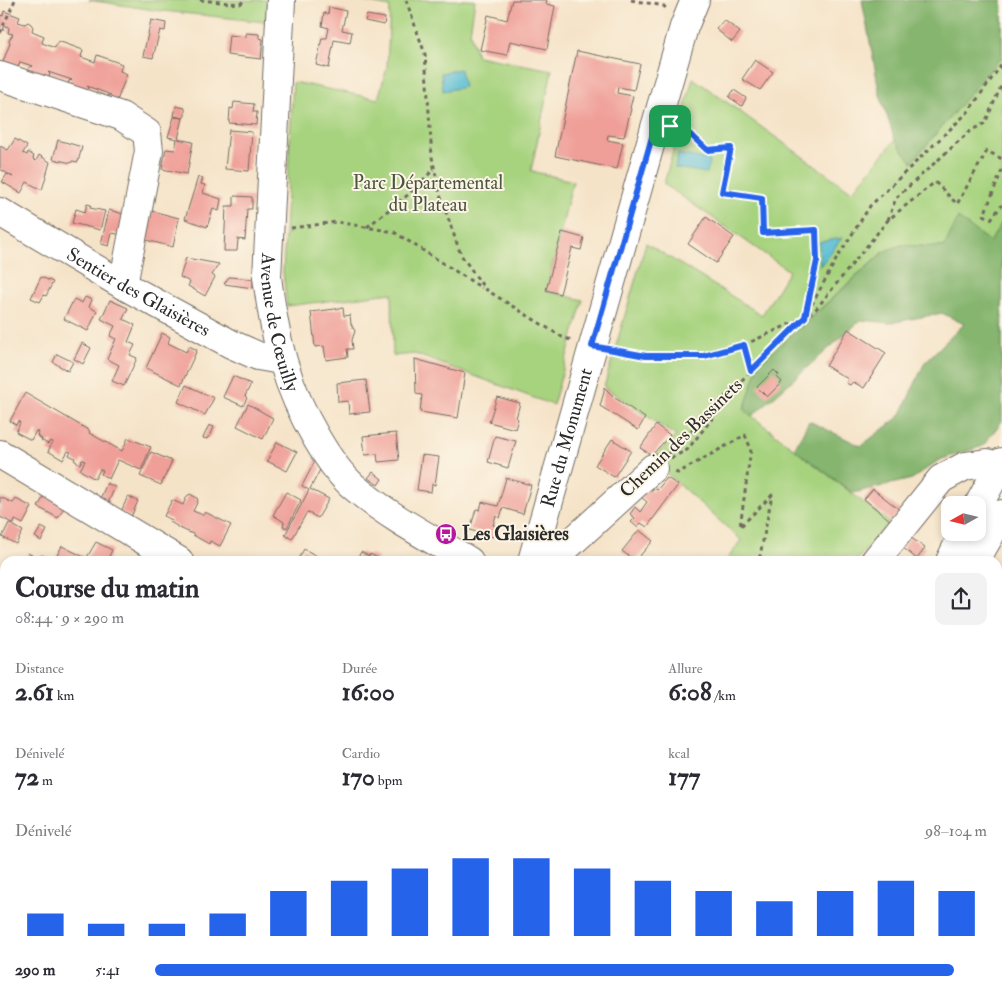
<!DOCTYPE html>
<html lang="fr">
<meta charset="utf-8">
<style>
body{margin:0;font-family:"IM FELL Double Pica",serif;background:#f2f2f3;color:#2b2b33;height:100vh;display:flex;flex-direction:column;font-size:19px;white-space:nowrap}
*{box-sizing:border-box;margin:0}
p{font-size:16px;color:#7c7c81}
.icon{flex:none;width:28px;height:28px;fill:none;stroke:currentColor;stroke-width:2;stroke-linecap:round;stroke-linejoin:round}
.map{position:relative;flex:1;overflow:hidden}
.details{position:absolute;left:0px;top:556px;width:1002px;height:444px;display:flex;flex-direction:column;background:#fff;border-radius:15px 15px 0 0;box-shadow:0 2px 8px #0003}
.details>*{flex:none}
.needle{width:32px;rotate:262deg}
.controls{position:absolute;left:941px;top:496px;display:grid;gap:10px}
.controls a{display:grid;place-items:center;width:45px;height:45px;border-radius:10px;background:#fff;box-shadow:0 2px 8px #0003;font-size:25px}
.pin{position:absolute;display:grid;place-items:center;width:42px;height:42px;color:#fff;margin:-21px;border-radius:10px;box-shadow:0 2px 8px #0006}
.round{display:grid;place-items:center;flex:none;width:52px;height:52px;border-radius:10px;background:#f2f2f3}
.overview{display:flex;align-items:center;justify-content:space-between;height:85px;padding:0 15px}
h1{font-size:28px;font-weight:800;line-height:38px}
.stats{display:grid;grid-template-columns:repeat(3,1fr);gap:8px;height:85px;padding:5px 15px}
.stats div{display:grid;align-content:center}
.stats b{font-size:25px;font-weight:800}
.stats small{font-size:14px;font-weight:400}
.stats p{font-size:14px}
.chart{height:140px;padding:10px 15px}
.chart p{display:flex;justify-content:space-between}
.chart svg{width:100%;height:90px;margin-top:5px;stroke:#2563eb;stroke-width:6}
ul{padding:0 15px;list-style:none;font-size:16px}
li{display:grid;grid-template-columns:80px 60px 1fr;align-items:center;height:38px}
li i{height:12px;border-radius:6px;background:#2563eb}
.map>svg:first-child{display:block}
.green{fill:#a7d37f;stroke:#697f55}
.forest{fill:#85b56e;stroke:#58704c}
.water{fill:#56bcd4;stroke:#407480}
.building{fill:#ef9f98}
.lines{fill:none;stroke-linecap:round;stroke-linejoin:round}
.minor-casing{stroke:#726b62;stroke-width:30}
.major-casing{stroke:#726b62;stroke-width:30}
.path{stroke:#726b62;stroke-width:3;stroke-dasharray:4 4;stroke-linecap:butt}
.minor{stroke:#fff;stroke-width:28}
.major{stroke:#fff;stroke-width:28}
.route-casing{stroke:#fff;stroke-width:10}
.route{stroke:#2563eb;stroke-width:6}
.labels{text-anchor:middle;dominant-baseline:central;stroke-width:4;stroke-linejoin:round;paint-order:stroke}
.park-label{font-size:19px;fill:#4a5540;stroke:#fcf5e5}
.street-label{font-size:19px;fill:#2b2b2b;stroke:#fcf5e5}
.poi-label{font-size:19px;font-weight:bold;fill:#2b2b2b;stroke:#fcf5e5;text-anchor:start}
</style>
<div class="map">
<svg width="1002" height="999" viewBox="0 0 1002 999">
<rect width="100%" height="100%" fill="#fcf5e5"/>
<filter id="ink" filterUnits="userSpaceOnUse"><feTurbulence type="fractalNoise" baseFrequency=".02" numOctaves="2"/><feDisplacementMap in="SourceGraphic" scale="10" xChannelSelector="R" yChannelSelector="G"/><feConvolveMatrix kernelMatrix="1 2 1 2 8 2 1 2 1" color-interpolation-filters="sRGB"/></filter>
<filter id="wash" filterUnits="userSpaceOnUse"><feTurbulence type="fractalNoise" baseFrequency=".0096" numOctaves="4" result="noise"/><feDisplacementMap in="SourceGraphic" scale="20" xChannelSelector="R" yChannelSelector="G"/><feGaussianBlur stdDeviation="1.12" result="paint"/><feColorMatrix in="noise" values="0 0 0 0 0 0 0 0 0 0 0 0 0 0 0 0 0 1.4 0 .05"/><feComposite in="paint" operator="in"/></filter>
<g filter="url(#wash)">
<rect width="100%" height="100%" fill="#f5e3c8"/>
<path class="green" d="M89,0H267L266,22L154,10Z
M355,0H475L470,33L477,56L552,70L531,171L573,181L546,291L583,300L553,405L415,354L393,356L392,293L287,306L283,272L293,82L378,99L387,68L390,7Z
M1002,11V358L884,251L759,364L744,410L889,522L856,561H726L741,540L651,459L676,436L604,387L646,243L762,315L789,271L664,184L693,78L852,192Z"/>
<path class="forest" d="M862,0H1002V56L912,162L895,140L880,95Z
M958,218L990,242L1002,222V421L983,446L939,460L912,479L853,493L794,449L809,421L861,446L900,416L925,362L964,324L942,313L890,323L861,320L752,416L744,410L759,364L885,251L901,245L944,247Z"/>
<path class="water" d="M460,69L464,87L443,91L441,73Z
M678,154L710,160L707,173L675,168Z
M842,238L820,266L819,242Z"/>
<g id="blocks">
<path class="building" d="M512,0H547L546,4L555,6L547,49L510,41L507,55L480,50L488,15L507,20Z
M329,7L346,11L342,30L352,32L350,43L334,40L329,68L316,65L322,38H327L329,28L322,26L324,13L328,14Z
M4,11L20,17L18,22L25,24L28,22L31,24L33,27L32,31L44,36L42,43L55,48L58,41L83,50L81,57L95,62L97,55L122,64L120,71L127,74L115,106L105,103L108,95H111L87,86L89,88L86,96L66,89L69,81L72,80L48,72L50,74L47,82L27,74L30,67L33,66L20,62L17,71L3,62L10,43L9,40L13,34L8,33L9,28L7,26L4,27L3,31L0,30V15L3,16Z
M367,15L385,18L384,25L365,21Z
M151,20L166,23L165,31L160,30L153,58L143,56Z
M724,20L740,32L732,42L716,29Z
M246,33L259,34V38L263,39L261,59L227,55L229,35L246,37Z
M577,51L640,64L634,90L618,87L617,93L633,96L630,108L631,109L624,137L608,135L607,140L623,143L617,169L555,156Z
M755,60L773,72L760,90L742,79Z
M734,90L746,98L742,106L729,97Z
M234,102L254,104L253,112H257L256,125L229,123L230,108L233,109Z
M176,106L185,108V116L183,118L174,116Z
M174,117L183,118L178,139L193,142L187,174L162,169L166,149L175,150L177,139L168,137Z
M229,130L252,132L249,171L225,169Z
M15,139L27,146L23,153L27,155L28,152L34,156L33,159L36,161L39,155L50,162L42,190L27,182L21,193L2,182L7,174L13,177L0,169V146L8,150Z
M58,140L82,147L78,162L72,161L71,163L53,159Z
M198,177L203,178L201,184L205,185L203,193L221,199L219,211L213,209L207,227L185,219Z
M234,196L252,197V209H247L245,240L238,239L237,251H224L226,206H234Z
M87,204L91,205L90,208L105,211L100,230L72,223L76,209L85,212Z
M109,210L127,215L122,235L112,233L109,246L101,244Z
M152,211L179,218L173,247L146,240Z
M706,217L734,237L716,263L688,244Z
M562,232L584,238L581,250L572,248L560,294L546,290Z
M186,258L219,264L212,275L215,277L205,296L188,286L190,282L180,277Z
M41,277L53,282L46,296L44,295L40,302L31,298Z
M229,277L253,279V288L224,284Z
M85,297L92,300L89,307L97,311L88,331L64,319L74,299L82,303Z
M110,300L128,308L123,319L135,325L128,342L135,345L130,355L137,358L124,386L112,381L119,365L107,359L116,339L110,336L115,326L101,319Z
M343,308L344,316L350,315L351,324L355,331L352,340L353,349H347L348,357L326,360L324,346L315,347L311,312Z
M848,329L886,353L864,388L853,382L850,385L846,383L848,379L826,366Z
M162,333L170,337L168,343L186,352L189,346L197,350L181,385L146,368Z
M82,343L91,348L83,364L74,359Z
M57,354L73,362L68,371L53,362Z
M415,359L465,373L458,418L420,412L422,395L416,394Z
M774,370L779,375L777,377L782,382L767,397L757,387Z
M233,376L251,384L245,396L247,398L243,406L223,397Z
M366,380L370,412L349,414L348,401L338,402L337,383Z
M186,385L214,398L205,415L178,402Z
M604,387L615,398L645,418L638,430L600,406L604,392Z
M25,393L90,431L89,433L122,451L128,438L151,447L141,470L118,460L109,479L101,474L103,471L100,469L95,479L80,470L85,461L82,460L80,464L74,460L75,458L69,455L71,452L68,451L63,460L48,451L53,442L50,441L48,444L41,440L42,439L37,436L38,432L36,431L31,440L16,432L20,423L18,421L16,425L10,421Z
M497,397L520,403L516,418L518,419L515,429L489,422Z
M248,404L273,418L263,439L237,426Z
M209,425L214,427L210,437H208L207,439L203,438Z
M656,425L670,435L652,455L640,448Z
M396,433L399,460L378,462L377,454L365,455L363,436Z
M495,436L516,441L508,468L488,462Z
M612,439L631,451L614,477L595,465Z
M277,442L297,452L287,471L267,461Z
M151,452L172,461L161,485L140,476Z
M422,455L439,457L435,485L432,484L431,492L417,490Z
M316,459L321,468L310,489L329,499L318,518L307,512L292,539L285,535L309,490L302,486Z
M373,472L382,479L378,485L368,478Z
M506,478L531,485L523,514L503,508L500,518L496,516L493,525L496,526L493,537L470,530L476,509L480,510L482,502L498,506Z
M667,478L678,485L647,527L641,523L637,527L631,522L635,518L630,514L635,507L640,512L647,502L640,496L647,487L652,491L654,488L657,490Z
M107,483L115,487L108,503L100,499Z
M873,489L900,510L891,521L864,499Z
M286,492L301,500L287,528L283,526L284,522L273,515Z
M45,494L66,504L58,518L38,507Z
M190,494L197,498L198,501L193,511L203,515L205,512L231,525L220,546L210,541L209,544L193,535V534L177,527V526L170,522L172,520L164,516L172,500L183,505L187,496Z
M128,496L138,501L131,517L121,512Z
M0,497L13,503L16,499L32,507L23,524L15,520L14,524L0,517Z
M9,523L23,531L16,544L2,537Z
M41,527L47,530L41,541L35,537Z
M639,530L653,541L635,561L622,551Z
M910,537L925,548L917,559L902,547Z
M96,542L112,550L107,561H91L86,559Z
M62,546L86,558L84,561H54Z
M304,549L317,556L315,561L298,560Z
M361,552L369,556L370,554L378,558L377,561H356Z
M28,553L39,559L42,555L48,558L47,561H24Z
M2,611L5,612V647L3,649L0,648V615Z
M1001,801L1002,827L998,834V806Z
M5,821V850L0,847V829Z
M1,929L5,931V962L0,959V931Z
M24,995H36L43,999H22Z
M155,995H183L180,999H153Z
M189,995H216L217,996L215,999H186Z
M347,995H364L363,999H346Z
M531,995H592L589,999H532L529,997Z
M629,995H660L657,999H626Z"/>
</g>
</g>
<g filter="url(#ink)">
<use href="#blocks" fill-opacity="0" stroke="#726b62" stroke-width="1"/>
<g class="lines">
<g class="minor-casing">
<g id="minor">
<path id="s1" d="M281,0L267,277C275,339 285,385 317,439C327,456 339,474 354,487C389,517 430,538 469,561"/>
<path d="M0,76L121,116L147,133L149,151L123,285"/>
<path id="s2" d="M0,212L123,285L231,344L258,356L281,360"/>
<path d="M0,454L179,561"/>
<path d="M533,560H546L561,552L653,468"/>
<path id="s3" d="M532,561L652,138L684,27L695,0"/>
<path d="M875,561L941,479L965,466L987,463L1002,468"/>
<path d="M0,693L5,696"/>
<path d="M998,695L1002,690"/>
<path d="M0,806L5,798"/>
<path d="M0,879L5,882"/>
<path d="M80,999L83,995"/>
<path d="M261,999L264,995"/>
<path d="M448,999V995"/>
<path d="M513,999L516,995"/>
</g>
</g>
<g class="major-casing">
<path id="major" d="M978,506L1002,462
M950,561L964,532
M975,561L1002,514
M760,999L763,995
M788,999L790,995"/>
</g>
<path class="path" d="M200,0L240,4L245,0
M406,0L425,54L432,157L440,195L461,255L485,289L562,337L571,340
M631,0L664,6L666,9
M0,33L15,0
M677,128L686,130L707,151L731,148L722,192L762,198L763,233L816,230L817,261L806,312
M1002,170L984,215L991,219L1002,205
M888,220L896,198L970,131L985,123L1002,84
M367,227L409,194L434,169
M291,228L337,222L394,232L482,288
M744,345L805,317L816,309L888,220L935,182L957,204L987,151L1002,159
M614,350L646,356L704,357L744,345L751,371
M668,454L805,317L837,258L870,206L968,112L1002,64
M671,458L687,450L736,389
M675,472L678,473L745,435L751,449L740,527L772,495L759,561
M827,995L835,999"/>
<use href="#minor" class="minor"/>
<use href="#major" class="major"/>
</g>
</g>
<g class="lines" filter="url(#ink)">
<g class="route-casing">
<path id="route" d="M656,123L686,130L707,150L731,148L722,192L762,198L763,233L816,230L817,261L805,317L751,371L744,345L704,356H646L592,346Z"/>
</g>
<use href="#route" class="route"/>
</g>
<defs>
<g id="bus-disc" transform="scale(1.125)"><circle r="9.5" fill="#b5179e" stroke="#fcf5e5"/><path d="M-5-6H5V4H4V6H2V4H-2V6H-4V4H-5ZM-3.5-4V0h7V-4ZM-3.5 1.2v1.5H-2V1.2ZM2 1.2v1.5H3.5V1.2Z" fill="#fff"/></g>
</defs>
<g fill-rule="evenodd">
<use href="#bus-disc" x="446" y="534"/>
</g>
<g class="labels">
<g class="park-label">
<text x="428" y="183">Parc Départemental<tspan x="428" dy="22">du Plateau</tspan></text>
</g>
<g class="street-label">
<text stroke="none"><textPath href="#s2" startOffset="160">Sentier des Glaisières</textPath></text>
<text stroke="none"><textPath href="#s1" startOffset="324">Avenue de Cœuilly</textPath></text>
<text transform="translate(681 438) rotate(-44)">Chemin des Bassinets</text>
<text stroke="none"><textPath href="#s3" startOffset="128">Rue du Monument</textPath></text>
</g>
<g class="poi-label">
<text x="462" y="534">Les Glaisières</text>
</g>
</g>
</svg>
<div class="controls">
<a><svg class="needle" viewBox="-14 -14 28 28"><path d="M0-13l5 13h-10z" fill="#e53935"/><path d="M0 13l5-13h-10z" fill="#7c7c81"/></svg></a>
</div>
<div class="pin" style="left:670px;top:126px;background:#1e9e55"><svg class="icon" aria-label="arrive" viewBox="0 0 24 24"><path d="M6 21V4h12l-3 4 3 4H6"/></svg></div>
<section class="details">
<div class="overview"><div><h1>Course du matin</h1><p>08:44 · 9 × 290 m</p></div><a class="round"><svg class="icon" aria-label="share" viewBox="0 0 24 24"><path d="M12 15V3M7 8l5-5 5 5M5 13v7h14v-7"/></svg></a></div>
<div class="stats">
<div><p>Distance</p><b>2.61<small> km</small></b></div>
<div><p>Durée</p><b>16:00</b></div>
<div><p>Allure</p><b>6:08<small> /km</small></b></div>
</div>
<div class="stats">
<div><p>Dénivelé</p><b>72<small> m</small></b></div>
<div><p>Cardio</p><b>170<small> bpm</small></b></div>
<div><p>kcal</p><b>177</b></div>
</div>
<div class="chart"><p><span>Dénivelé</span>98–104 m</p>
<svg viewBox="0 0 160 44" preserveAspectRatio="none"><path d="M5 44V33M15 44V38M25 44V38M35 44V33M45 44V22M55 44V17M65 44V11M75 44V6M85 44V6M95 44V11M105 44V17M115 44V22M125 44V27M135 44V22M145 44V17M155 44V22"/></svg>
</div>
<ul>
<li><b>290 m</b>5:41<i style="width:96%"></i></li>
</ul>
</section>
</div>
